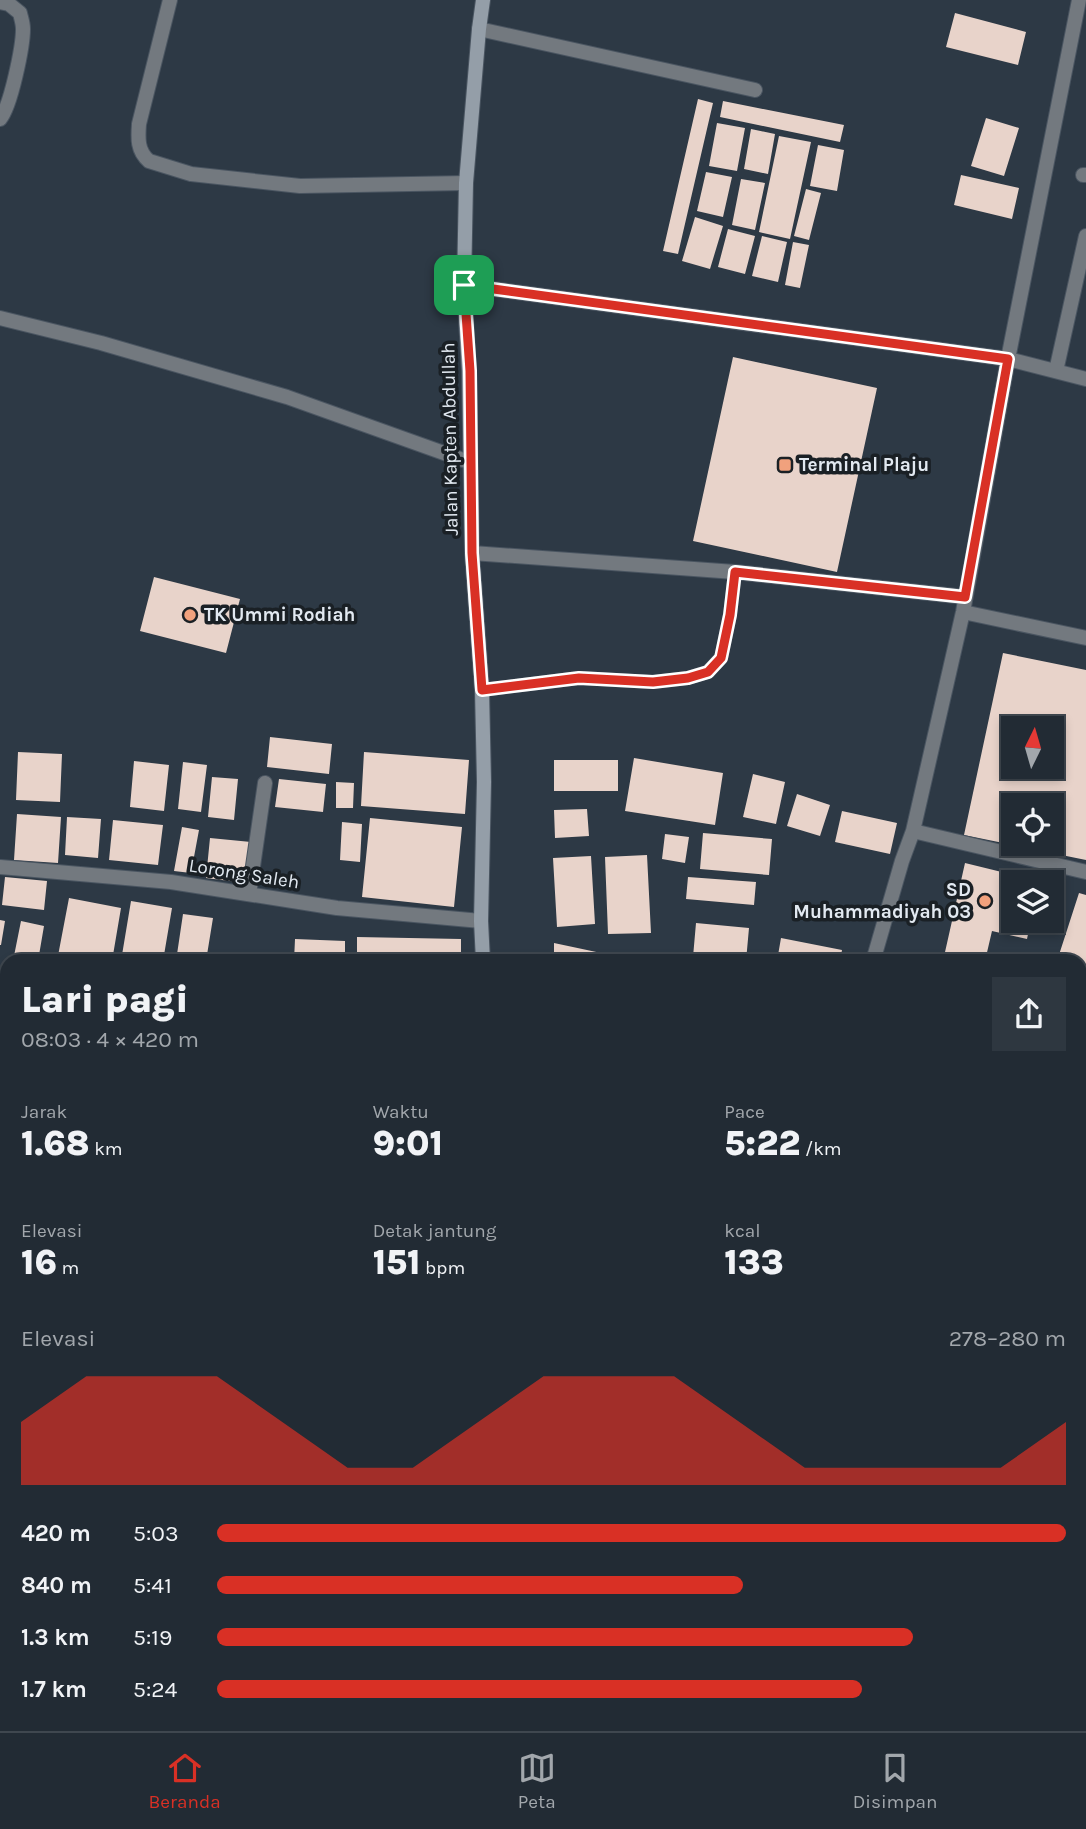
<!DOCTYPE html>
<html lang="id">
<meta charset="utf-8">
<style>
body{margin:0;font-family:Karla,sans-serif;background:#2e3740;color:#f1f3f6;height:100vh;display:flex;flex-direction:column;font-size:26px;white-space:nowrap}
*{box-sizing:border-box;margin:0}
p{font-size:23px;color:#a2a7ac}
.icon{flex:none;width:38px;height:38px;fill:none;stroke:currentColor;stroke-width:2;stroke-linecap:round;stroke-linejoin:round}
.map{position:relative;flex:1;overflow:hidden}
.drawer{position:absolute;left:0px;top:954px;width:1087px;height:779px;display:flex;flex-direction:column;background:#222b34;border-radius:21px 21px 0 0;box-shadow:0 4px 10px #0003,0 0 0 2px #3f474f}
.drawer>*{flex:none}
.needle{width:46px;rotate:5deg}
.buttons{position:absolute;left:1001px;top:716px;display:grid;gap:14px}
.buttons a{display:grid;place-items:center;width:63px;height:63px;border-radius:0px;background:#222b34;box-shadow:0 4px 10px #0003,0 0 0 2px #3f474f;font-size:35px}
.pin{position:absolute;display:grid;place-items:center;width:60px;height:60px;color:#fff;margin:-30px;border-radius:14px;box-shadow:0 4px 10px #0006}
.round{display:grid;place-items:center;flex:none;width:74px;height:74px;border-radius:0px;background:#2e3740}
.summary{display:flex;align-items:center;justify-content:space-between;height:119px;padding:0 21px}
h1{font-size:38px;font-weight:800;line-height:52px}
.metrics{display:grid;grid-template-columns:repeat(3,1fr);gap:10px;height:119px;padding:7px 21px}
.metrics div{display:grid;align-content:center}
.metrics b{font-size:35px;font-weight:800}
.metrics small{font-size:19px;font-weight:400}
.metrics p{font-size:19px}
.chart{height:196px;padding:14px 21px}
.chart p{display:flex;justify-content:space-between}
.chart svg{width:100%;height:126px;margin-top:7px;fill:#d93025;opacity:.7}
ul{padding:0 21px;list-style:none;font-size:23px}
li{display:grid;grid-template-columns:112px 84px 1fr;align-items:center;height:52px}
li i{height:18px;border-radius:9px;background:#d93025}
.tabs{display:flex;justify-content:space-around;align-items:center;height:98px;border-top:2px solid #3f474f;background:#222b34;font-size:19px;color:#a2a7ac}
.tabs a{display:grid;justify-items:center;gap:4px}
.tabs .current{color:#d93025}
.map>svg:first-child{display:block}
.building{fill:#e8d3ca;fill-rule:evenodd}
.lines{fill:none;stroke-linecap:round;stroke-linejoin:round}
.service-casing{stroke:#4a5561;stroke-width:14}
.minor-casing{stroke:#4a5561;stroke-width:16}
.secondary-casing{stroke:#4a5561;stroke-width:16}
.service{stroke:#73797f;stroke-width:12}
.minor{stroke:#73797f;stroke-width:14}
.secondary{stroke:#949ea8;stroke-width:14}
.route-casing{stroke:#fff;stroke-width:14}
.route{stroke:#d93025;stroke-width:9}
.poi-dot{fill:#f1a17d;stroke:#1a2025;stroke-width:2.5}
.labels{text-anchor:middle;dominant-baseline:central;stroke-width:7;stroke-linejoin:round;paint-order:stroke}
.street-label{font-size:19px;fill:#e2e9f1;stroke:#1a2025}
.poi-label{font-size:19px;font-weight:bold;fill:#e2e9f1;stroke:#1a2025;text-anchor:start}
</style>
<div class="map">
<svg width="1086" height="1731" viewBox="0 0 1086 1731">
<rect width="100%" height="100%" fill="#2d3945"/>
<path class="building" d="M955,13L1026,32L1018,65L946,47Z
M698,99L713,103L678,254L663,251Z
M723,101L844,125L840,142L720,117Z
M986,118L1019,128L1004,176L971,166Z
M717,123L745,128L737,171L709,166Z
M751,129L775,134L768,174L744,169Z
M779,136L811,142L790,239L759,232Z
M818,145L844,150L837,191L810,186Z
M706,172L732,177L723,217L697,211Z
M961,175L1019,188L1012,219L954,205Z
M741,179L765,183L755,230L732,225Z
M806,189L821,193L809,240L794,236Z
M695,217L723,226L710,269L682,261Z
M728,229L755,236L745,274L718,267Z
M762,236L787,242L778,282L752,276Z
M793,242L809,245L800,288L785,285Z
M733,357L877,388L837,572L693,541Z
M154,577L240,599L226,653L140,631Z
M1003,653L1086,670V860L964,835ZM1013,728H1052V766H1013ZM1013,805H1052V844H1013Z
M270,737L332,744L329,774L267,767Z
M18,752L62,754L60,802L16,800Z
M364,752L469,760L465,814L361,806Z
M634,758L723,773L715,825L625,811Z
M554,760H618V791H554Z
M134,761L169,765L164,811L130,807Z
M183,762L207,765L201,812L178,809Z
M753,774L785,782L776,824L743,817Z
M212,777L238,779L234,820L208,817Z
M279,779L326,784L323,812L275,807Z
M336,782L354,783L353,808H336Z
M797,794L830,805L820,836L787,826Z
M587,809L589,836L555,838L554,810Z
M842,811L897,823L890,854L835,842Z
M17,814L61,817L58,863L14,860Z
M67,817L101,819L98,858L65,855Z
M370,818L462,827L454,907L362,897Z
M113,820L163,825L158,865L109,860Z
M342,822L362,824L360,862L340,860Z
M182,827L199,830L191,873L174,871Z
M703,833L772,839L769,875L700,869Z
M665,834L689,837L685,863L662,859Z
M210,838L251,842L246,883L206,878Z
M647,855L651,933L608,934L605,857Z
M591,856L595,924L557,927L553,858Z
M965,863L1039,881L1013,882V920H1031L1027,939L992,931L985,961H943Z
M5,877L47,881L44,910L2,905Z
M688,877L756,882L754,905L686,899Z
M1079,893L1086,895V980L1080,997V961H1057Z
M69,898L121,908L112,961H57Z
M131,901L172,908L163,961H121Z
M183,914L213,918L206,961H176Z
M0,920L5,921L1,945H0Z
M21,921L44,926L38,961H13Z
M696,923L749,928L746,961L693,957Z
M357,937L461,939V961H357Z
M781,938L842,950L840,961H777Z
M295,939L345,941V961H294Z
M554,943L634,960L633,961H554Z
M0,1062L7,1063V1127L0,1126Z
M1080,1109L1086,1111V1143L1080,1141Z
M0,1132L7,1133V1164L0,1163Z
M1080,1150L1086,1152V1181L1080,1179Z
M1080,1200L1086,1203V1233L1080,1230Z
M0,1218L7,1219V1276L0,1274Z
M1080,1296L1086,1299V1322L1080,1319Z
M0,1302L7,1304V1349L5,1360L0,1359Z
M1080,1341L1086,1343V1371L1080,1369Z
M0,1456L7,1458V1514L0,1512Z
M0,1525L7,1527V1564L0,1562Z
M0,1580L7,1582L3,1604L0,1603Z
M41,1726H65V1731H40Z
M210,1726H271L270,1731H210Z
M282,1726H313L312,1731H281Z
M322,1726H364L384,1730L321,1731Z
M441,1726H485V1731H441Z
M512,1726H588L575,1731H514Z
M621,1726H647L649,1731H614L613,1728Z
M719,1726H746L732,1731H721Z
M786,1726H867L869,1731H772Z
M1035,1726H1075L1074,1731H1034Z"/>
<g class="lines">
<g class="service-casing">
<path id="service" d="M482,690L579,678L653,682L688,678L707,672L721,658L730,615L735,572"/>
</g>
<g class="minor-casing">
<path id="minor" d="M170,0L139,124C138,138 137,151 149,161L191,174L300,186L466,183
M0,2L9,4L20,13C21,18 23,23 23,29C23,46 11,106 0,119
M479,29L755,90
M1083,175H1086
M464,285L1008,359L1086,379
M0,318L101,343L287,397L469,462
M1056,371L1086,236
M472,553L735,572L965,597
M963,612L1086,638
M913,831L1086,872
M0,867L171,882L337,908L481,921
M249,894L265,783
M873,961L902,861L913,831L963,612L1008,359L1079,0
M1080,1038L1086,1017
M0,1285L7,1286
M1080,1468L1086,1469
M77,1731L78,1726
M392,1731L393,1726
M1083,1731L1086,1722"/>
</g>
<g class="secondary-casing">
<path id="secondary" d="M483,0L479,29L466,183L464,285L469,371L472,553L482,690L484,782L481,921L483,961
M667,1726L669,1731"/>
</g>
<use href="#service" class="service"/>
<use href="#minor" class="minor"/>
<use href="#secondary" class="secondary"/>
</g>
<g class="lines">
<g class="route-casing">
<path id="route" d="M464,285L1008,359L965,597L735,572L730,615L721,658L708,672L688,678L653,682L579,678L482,690L472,553L470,371Z"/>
</g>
<use href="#route" class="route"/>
</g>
<g class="poi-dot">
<rect x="778" y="458" width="14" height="14" rx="3.5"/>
<circle cx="190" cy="615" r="7"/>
<circle cx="985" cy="901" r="7"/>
</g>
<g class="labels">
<g class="street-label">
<text transform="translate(450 439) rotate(-91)">Jalan Kapten Abdullah</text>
<text transform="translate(244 874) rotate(9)">Lorong Saleh</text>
</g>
<g class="poi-label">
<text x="799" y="465">Terminal Plaju</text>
<text x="204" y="615">TK Ummi Rodiah</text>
<text x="971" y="890" text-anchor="end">SD<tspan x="971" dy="22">Muhammadiyah 03</tspan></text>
</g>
</g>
</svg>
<div class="buttons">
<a><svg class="needle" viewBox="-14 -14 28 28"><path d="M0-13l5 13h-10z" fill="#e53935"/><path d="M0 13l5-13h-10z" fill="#a2a7ac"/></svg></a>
<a><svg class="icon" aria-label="locate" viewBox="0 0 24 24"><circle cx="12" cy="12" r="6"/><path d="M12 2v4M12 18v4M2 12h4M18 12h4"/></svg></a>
<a><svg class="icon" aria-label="layers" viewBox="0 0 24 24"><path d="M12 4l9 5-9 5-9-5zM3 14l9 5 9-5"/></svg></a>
</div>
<div class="pin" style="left:464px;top:285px;background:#1e9e55"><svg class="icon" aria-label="arrive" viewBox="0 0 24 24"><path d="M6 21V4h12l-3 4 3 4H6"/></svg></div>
<section class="drawer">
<div class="summary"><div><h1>Lari pagi</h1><p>08:03 · 4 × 420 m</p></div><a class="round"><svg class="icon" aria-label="share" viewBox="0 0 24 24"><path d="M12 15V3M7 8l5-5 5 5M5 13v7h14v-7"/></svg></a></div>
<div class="metrics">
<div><p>Jarak</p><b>1.68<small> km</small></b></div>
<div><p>Waktu</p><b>9:01</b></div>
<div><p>Pace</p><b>5:22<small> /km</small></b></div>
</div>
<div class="metrics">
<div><p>Elevasi</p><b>16<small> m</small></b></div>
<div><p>Detak jantung</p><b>151<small> bpm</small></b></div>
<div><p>kcal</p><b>133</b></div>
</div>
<div class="chart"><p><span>Elevasi</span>278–280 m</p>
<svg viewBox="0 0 160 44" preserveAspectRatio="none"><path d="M0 44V22L10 6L20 6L30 6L40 22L50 38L60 38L70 22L80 6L90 6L100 6L110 22L120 38L130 38L140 38L150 38L160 22V44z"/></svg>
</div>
<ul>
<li><b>420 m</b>5:03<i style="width:100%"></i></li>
<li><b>840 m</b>5:41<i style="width:62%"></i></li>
<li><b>1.3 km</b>5:19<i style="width:82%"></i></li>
<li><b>1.7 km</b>5:24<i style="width:76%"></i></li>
</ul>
</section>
</div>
<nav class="tabs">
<a class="current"><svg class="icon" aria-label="home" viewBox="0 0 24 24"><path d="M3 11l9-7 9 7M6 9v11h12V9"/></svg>Beranda</a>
<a><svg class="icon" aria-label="map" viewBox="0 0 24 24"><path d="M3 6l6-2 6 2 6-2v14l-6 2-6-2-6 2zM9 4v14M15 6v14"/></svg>Peta</a>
<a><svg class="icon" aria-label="saved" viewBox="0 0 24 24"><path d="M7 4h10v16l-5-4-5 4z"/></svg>Disimpan</a>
</nav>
